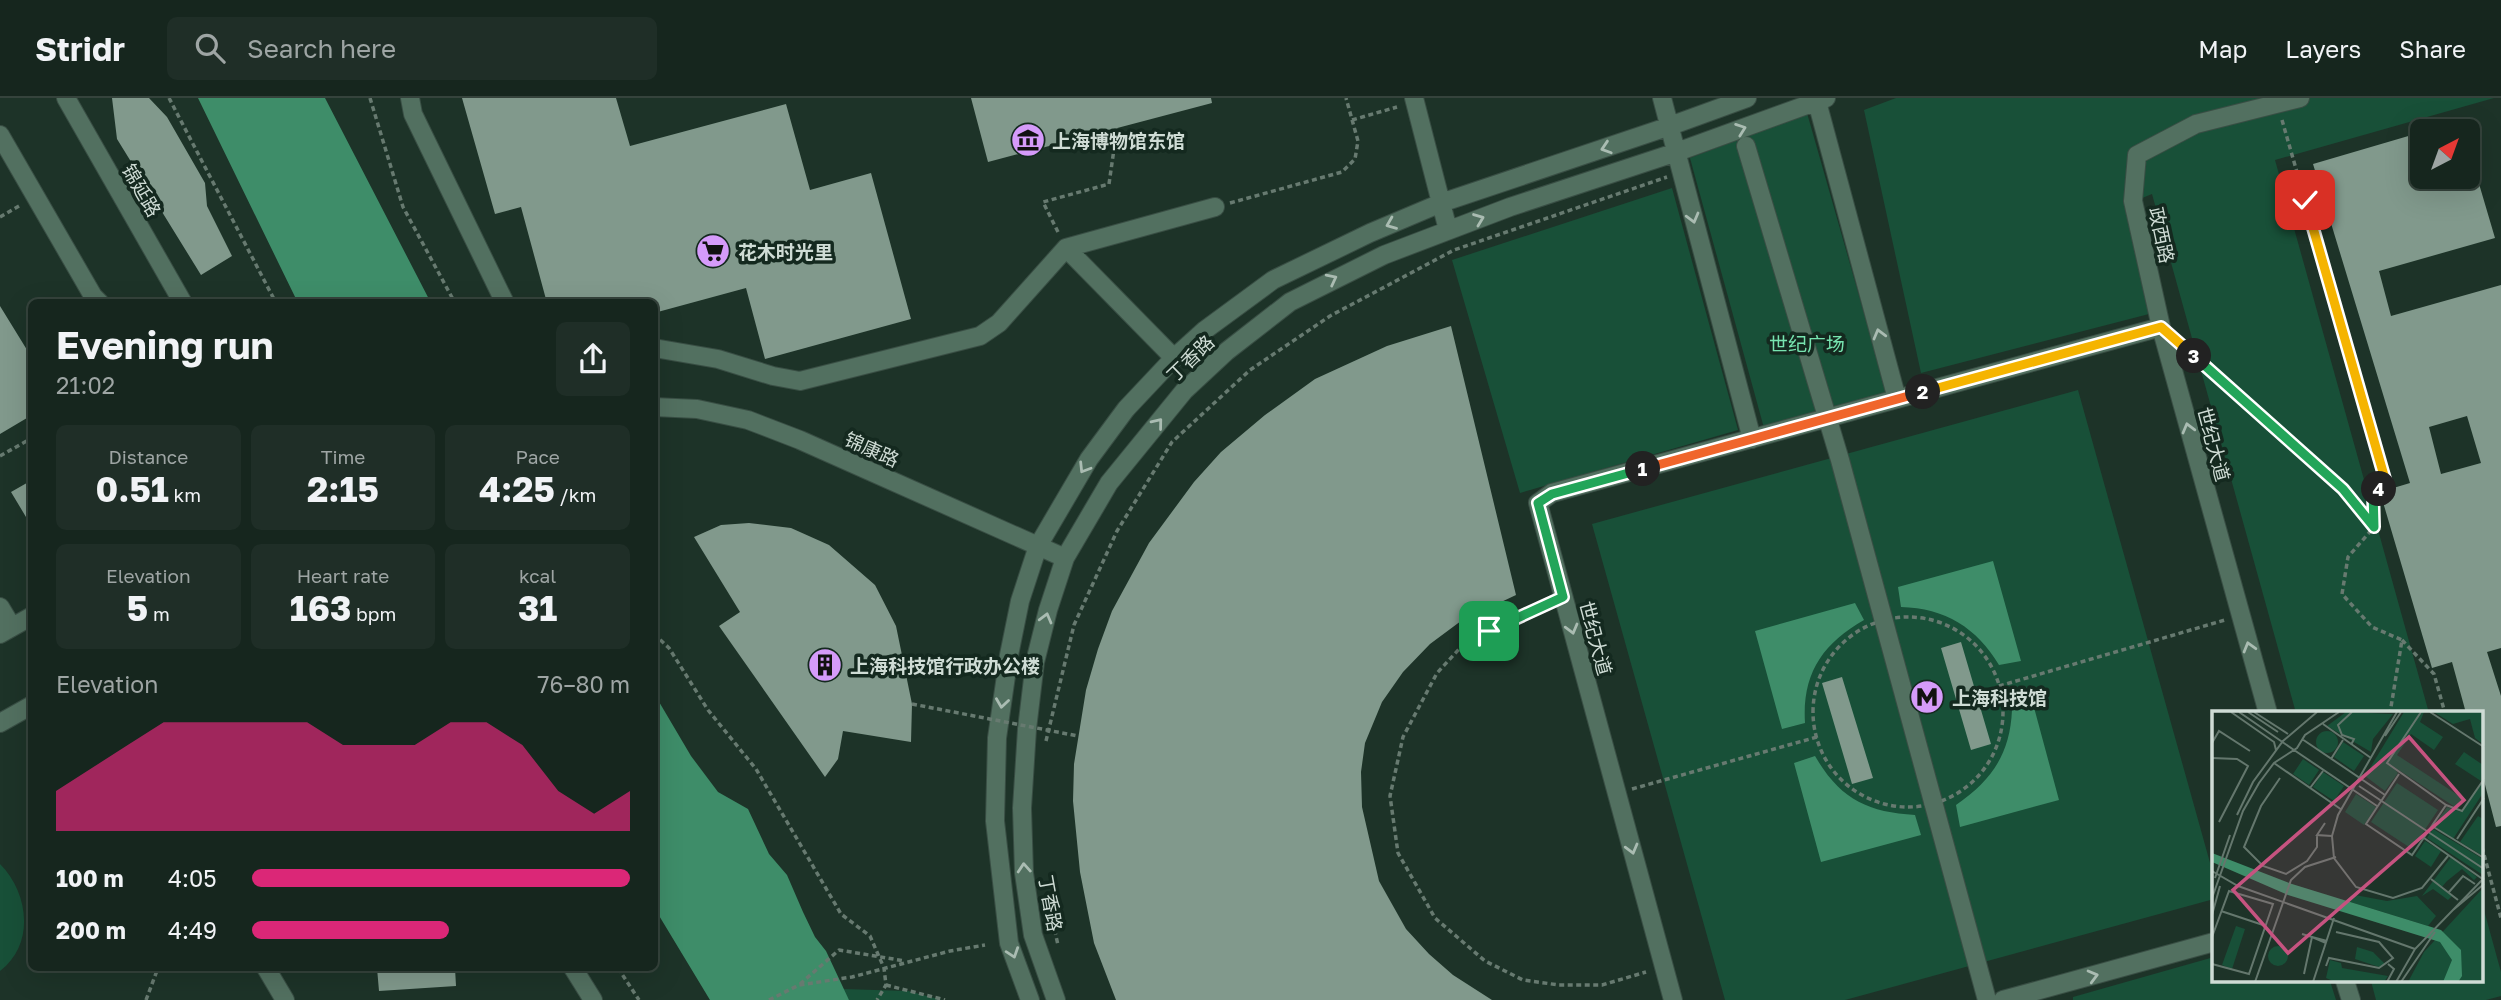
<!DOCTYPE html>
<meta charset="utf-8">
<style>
body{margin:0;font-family:"Golos Text","Noto Sans SC",sans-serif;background:#1f2e27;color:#f1f3f6;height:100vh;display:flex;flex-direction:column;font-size:26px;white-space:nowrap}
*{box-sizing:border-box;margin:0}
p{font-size:23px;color:#9ea5a4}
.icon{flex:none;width:38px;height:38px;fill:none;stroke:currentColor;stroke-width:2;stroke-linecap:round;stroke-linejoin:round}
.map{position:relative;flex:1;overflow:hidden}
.panel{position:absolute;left:28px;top:201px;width:630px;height:672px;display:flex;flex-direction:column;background:#16261e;border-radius:10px;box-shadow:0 7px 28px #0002,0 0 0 2px #35433c}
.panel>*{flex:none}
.needle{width:46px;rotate:41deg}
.controls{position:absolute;left:2410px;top:21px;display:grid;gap:14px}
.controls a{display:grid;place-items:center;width:70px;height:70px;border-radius:10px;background:#16261e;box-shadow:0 7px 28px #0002,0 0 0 2px #35433c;font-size:35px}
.pin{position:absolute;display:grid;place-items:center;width:60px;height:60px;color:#fff;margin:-30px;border-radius:14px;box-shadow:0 4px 10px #0006}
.km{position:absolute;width:35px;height:35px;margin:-18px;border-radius:50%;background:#222;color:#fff;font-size:19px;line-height:35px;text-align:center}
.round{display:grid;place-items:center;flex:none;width:74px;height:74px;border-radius:10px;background:#1f2e27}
.summary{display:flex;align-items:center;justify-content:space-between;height:119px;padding:0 28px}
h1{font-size:38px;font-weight:700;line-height:52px}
.stats{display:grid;grid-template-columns:repeat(3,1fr);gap:10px;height:119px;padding:7px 28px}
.stats div{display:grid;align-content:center;border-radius:10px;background:#1f2e27;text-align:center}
.stats b{font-size:35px;font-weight:700}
.stats small{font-size:19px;font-weight:400}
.stats p{font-size:19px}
.chart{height:196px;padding:14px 28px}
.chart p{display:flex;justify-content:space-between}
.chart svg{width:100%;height:126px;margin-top:7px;fill:#db2777;opacity:.7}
ul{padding:0 28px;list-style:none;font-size:23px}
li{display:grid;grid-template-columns:112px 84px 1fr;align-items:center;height:52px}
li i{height:18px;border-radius:9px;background:#db2777}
header{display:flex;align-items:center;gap:42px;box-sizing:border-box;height:98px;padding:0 35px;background:#16261e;border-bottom:2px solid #35433c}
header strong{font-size:33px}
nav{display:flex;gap:38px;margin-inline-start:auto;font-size:24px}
.search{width:490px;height:63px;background:#1f2e27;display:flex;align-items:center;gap:18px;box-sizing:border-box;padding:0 24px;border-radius:10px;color:#9ea5a4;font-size:26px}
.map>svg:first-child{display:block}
.green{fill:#185038}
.water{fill:#3e8d69}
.building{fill:#81998c;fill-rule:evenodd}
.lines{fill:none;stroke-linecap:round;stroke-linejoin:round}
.minor-casing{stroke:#394e44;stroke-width:20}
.path{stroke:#677a70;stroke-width:3.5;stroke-dasharray:5 3.5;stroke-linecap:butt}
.minor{stroke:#527060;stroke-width:18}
.path-bridge{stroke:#677a70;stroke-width:3.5;stroke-dasharray:5 3.5;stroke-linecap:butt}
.oneway{stroke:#aabcb2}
.split-1-casing{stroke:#fff;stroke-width:14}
.split-2-casing{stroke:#fff;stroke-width:14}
.split-3-casing{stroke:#fff;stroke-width:14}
.split-4-casing{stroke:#fff;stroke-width:14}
.split-5-casing{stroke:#fff;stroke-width:14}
.split-1{stroke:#22a559;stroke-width:9}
.split-2{stroke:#f0652b;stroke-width:9}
.split-3{stroke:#f5b400;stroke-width:9}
.split-4{stroke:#22a559;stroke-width:9}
.split-5{stroke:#f5b400;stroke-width:9}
.labels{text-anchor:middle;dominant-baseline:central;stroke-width:7;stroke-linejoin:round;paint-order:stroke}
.poi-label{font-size:19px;font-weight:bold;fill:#cfdcd5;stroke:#14291f;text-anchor:start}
.street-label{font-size:19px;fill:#cfdcd5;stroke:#14291f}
.park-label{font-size:19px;fill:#77e4b0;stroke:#14291f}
.inset-road{fill:none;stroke:#64776d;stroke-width:2}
.view{fill:#c65380;fill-opacity:0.15;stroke:#c65380;stroke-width:3.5}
.inset-edge{fill:none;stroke:#cfdcd5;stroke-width:3.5}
</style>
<header>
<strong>Stridr</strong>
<div class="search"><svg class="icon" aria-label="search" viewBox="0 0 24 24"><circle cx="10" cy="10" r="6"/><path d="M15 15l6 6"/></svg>Search here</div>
<nav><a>Map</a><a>Layers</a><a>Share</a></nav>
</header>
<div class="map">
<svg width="2501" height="902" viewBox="0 0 2501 902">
<rect width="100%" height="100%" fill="#1d3328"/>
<path class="green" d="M1896,0H2494L2275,62L2429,615H2296L2152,96L2125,107L2149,216L1921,275L1864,12Z
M1807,15L1887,296L1764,330L1690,60Z
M1672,90L1738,332L1520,395L1452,162Z
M2078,292L2214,779V801L1845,902H1725L1592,426Z
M0,766C28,794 36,845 0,873Z
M2482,805L2501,874V898L2486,902H2376L2371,883H2482Z
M2214,859V883H2330L2336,902H2073V899Z
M842,891L908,893L942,902H849Z"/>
<path class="water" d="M198,0H325L431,205H298Z
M1993,463L2021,563L1999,567C1977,530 1945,510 1901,509L1898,489Z
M1855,505L1864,522C1822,546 1802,576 1805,625L1782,631L1755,533Z
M655,597L691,658L718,694L748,711L769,756L787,777L803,814L815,839L826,853L849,902H710L655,811Z
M2032,602L2059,702L1960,729L1956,707C1992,682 2010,656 2012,612Z
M1815,658C1840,701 1867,714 1915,717L1921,737L1821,764L1794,665Z"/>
<path class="building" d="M112,0H149L167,19L205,85L207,108L232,158L201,177L117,41Z
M462,0H616L630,48L786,6L810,92L871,75L911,221L765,261L746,190L654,215V205H547L521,109L495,116Z
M971,0H1211L1212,5L988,64Z
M2422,34V79H2477L2495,140L2379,173L2391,218L2501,187V550L2487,554L2501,598V728L2496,729L2482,675V615H2466L2452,564L2432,570L2380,394L2410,385L2313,66ZM2467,318L2481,365L2441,376L2429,329Z
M0,208L32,260V317L0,336Z
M1451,228L1516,497L1461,523L1430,546L1403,574L1382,604L1365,645L1361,674L1362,709L1379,783L1406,831L1429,856L1453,877L1492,902H1116L1094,845L1080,774L1073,703L1074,666L1086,592L1098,551L1112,513L1149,445L1194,384L1221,354L1265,317L1315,281L1387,248Z
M32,382V429L11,394Z
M749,425L791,430L829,447L875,487L896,528L912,606L911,644L843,633L838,661L825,679L719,528L740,514L694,439L721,427Z
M1961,544L1991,646L1971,652L1941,550Z
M1842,579L1873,680L1852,686L1822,585Z
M377,870H455L456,888L379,893Z"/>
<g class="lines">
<g class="minor-casing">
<path id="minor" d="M66,0L183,205
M410,0L413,16L505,205
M1414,0L1448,132
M1662,0L1752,341
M1816,0L1897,301
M0,37L93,198L100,205
M1746,48L1840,362L1987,902
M654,250L718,261L773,278L800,283L980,238L999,225L1066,150
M1174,260L1066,150L1215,109
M654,309L697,311L748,322L800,342L1065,460
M0,509L12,529
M0,536L32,518
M2268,615L2161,229L2133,103L2137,57L2196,26L2300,0
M0,625L32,607
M266,870L285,902
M573,870L593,902
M2345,883L2351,902
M1030,902L1009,845L995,723L997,640L1009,557L1020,503L1038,448L1089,361L1126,311L1174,260L1205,232L1273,182L1370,135L1441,105L1670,28L1747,0
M1056,902L1033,837L1024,775L1022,710L1027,631L1035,564L1048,512L1065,460L1109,385L1184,293L1227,253L1290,204L1384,157L1510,109L1677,54L1826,0
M1673,902L1538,405L1552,395L2161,229
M2003,902L2214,844"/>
</g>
<path class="path" d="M169,0L276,205
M370,0L403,109L455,205
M1352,22L1397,9
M2282,22L2387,388L2373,393L2374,427
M1230,105L1342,74L1355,61L1358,43L1346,0
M0,119L19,108
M1058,134L1043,104L1109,86L1117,30
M2186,251L2343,391L2374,429L2348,459L2342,496L2372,529L2402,542L2390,615
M0,358L32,340
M1549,505L1461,549L1437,575L1403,639L1390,698L1398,755L1435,820L1485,863L1523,882L1559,887H1602L1646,874
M1813 614a95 95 0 1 1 190 0a95 95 0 1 1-190 0Z
M654,536L669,550L708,612L756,671L841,816L870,838L884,870L886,887L877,902
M2402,542L2434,576L2445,615
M1999,588L2225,522
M1046,643L1074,527L1117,433L1172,344L1250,272L1330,218L1454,152L1667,79
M1632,691L1817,639
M2482,749L2501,820
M1049,807L1058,847
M618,870L639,902
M800,886L839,852L905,863
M886,887L945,902
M146,902L158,870
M769,902L799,887L852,879L950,853L985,847"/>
<use href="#minor" class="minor"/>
<path class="path-bridge" d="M912,606L1078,638"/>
</g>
<defs><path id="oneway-chevron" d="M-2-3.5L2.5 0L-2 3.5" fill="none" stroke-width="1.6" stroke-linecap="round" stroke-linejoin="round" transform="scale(1.75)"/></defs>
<g class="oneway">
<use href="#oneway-chevron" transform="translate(1741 31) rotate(-20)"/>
<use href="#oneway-chevron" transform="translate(1606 50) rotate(162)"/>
<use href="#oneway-chevron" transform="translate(1693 120) rotate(75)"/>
<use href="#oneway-chevron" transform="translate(1479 121) rotate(-21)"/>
<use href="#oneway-chevron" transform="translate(1391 126) rotate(158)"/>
<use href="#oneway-chevron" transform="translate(1332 181) rotate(-27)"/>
<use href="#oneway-chevron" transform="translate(1879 236) rotate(-105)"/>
<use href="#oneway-chevron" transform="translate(1158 325) rotate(-51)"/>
<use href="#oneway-chevron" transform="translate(2188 330) rotate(-105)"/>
<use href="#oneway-chevron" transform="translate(1084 370) rotate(122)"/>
<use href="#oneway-chevron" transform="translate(1046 520) rotate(-75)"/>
<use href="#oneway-chevron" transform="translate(1572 531) rotate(75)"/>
<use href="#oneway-chevron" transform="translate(2249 549) rotate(-106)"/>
<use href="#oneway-chevron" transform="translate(1002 605) rotate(98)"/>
<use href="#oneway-chevron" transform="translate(1632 751) rotate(75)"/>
<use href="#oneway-chevron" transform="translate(1024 770) rotate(-94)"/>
<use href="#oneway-chevron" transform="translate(1013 855) rotate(71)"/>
<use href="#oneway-chevron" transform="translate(2093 878) rotate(-15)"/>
</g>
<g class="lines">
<g class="split-1-casing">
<path id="split-1" d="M1489,533L1563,499L1538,405L1552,396L1643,371"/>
</g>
<g class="split-2-casing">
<path id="split-2" d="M1643,371L1923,294"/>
</g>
<g class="split-3-casing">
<path id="split-3" d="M1923,294L2161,229L2194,258"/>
</g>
<g class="split-4-casing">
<path id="split-4" d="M2194,258L2343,391L2374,429L2373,393L2379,391"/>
</g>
<g class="split-5-casing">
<path id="split-5" d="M2305,102L2387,388L2379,391"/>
</g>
<use href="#split-1" class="split-1"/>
<use href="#split-2" class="split-2"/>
<use href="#split-3" class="split-3"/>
<use href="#split-4" class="split-4"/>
<use href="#split-5" class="split-5"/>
</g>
<defs>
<g id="museum-disc" transform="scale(1.75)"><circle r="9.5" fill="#d59bfa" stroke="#14291f"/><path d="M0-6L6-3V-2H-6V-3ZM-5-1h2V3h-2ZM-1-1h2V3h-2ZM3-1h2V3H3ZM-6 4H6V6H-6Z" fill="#111"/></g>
<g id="supermarket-disc" transform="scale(1.75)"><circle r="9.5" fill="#d59bfa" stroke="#14291f"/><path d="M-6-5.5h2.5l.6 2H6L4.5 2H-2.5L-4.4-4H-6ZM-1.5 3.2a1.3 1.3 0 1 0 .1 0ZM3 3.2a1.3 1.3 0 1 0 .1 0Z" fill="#111"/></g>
<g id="building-disc" transform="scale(1.75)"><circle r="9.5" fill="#d59bfa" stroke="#14291f"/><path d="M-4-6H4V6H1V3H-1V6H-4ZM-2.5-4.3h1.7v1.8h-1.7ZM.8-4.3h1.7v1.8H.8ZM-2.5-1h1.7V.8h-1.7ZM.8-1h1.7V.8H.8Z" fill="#111"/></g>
<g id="metro-disc" transform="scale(1.75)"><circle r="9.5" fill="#d59bfa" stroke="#14291f"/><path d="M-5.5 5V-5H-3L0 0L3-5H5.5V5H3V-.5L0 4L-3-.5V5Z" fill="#111"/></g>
</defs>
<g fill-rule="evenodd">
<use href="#museum-disc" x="1028" y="42"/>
<use href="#supermarket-disc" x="713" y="153"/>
<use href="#building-disc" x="825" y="567"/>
<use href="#metro-disc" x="1927" y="599"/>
</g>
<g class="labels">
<g class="poi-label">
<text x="1052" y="42">上海博物馆东馆</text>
<text x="738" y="153">花木时光里</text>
<text x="850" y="567">上海科技馆行政办公楼</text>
<text x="1952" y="599">上海科技馆</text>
</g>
<g class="street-label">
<text transform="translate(142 92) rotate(60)">锦延路</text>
<text transform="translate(2162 137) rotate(78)">政西路</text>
<text transform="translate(1190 260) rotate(-44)">丁香路</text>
<text transform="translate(2214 346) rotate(75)">世纪大道</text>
<text transform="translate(872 351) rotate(24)">锦康路</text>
<text transform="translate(1596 540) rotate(75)">世纪大道</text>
<text transform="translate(1051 805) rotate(80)">丁香路</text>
</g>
<g class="park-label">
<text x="1807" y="245">世纪广场</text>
</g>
</g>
<g transform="translate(2212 613)">
<rect width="271" height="271" fill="#1d3328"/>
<path d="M134,1L181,3L161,28L159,41L115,15ZM192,1H212L208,11L231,26L222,39L199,23L185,44L252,88L246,98L179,54L186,62L173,80L153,65ZM222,1H271V33L263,27L258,8L241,13ZM104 31a11 11 0 1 1 22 0a11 11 0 1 1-22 0ZM131,31L152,45L142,60L122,46ZM252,41L271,54L269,70L243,53ZM91,48L107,59L97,74L81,63ZM111,61L132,75L122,90L101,76ZM271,70V82L241,128L222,115L235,96L249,101ZM185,72L226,99L200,138L159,111ZM144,83L164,96L152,114L133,101ZM266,105L271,108V145L248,131ZM221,118L271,148V164L215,127ZM213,130L229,140L219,156L203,145ZM239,146L265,166L262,169L250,158L235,170L229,177L240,185L236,189L221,178L210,185ZM271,177V271H196L212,241ZM143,184L175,190L205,185L224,205L216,215L135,190ZM24,215L33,218L20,258L10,254ZM56 245a10 10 0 1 1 20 0a10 10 0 1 1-20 0ZM145,236L161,241L173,253L167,256L143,248ZM118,249L129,252L130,257L176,265L172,271L121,270L114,267Z" fill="#185038"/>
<path d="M0,142L80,173L229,219L249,239L250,265L246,271H231L240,249L228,231L76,184L0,151Z" fill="#3e8d69"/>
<path class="inset-road" d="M19,1L62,31L64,39M27,1L82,39M36,1L66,21M42,1L76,23M185,1L126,104L120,125L122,147L144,176L181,187L210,177L236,145M218,1L272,36M111,13L159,47M173,25L189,1M90,28L173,84M0,32L7,20L38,40M139,34L142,28L130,24L126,14L140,1M82,39L165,95M0,47L25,48L36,55L7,111M119,48L131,29M62,52L130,99M187,63L154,113L200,144L234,94L175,52L209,1M68,67L49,95L32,136L51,155L74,163L95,150L105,136V124M147,75L272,158M98,77L111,60M234,94L250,100L272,68M25,104L41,71L71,30L105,1M113,112L105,124L120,125M220,115L272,147M212,127L272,169M245,128L272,87M0,160L26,175L203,238M3,167L18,124M219,168L246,189M237,181L251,165L263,173M0,187L31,100L47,72L62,52L85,37L93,24L127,1M241,199L272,173M9,200L54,215M0,204L8,175M90,223L100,226L92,263M0,226L17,180L61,193L37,263L0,253M114,232L100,226L115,230M114,255L117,247L167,257L181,247L167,231L124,221M43,271L79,169L93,156L124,146M101,271L122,207M175,271L182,258L176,253M184,271L203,238L272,167M189,271L223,221"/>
<path class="view" d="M197,26L252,89L76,242L21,179Z"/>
<rect width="271" height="271" class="inset-edge"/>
</g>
</svg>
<div class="controls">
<a><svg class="needle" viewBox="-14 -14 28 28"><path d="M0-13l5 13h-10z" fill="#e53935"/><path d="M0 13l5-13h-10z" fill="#9ea5a4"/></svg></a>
</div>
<div class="pin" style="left:1489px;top:533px;background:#1e9e55"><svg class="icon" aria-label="arrive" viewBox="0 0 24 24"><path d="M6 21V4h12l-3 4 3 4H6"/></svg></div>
<div class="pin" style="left:2305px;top:102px;background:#d93025"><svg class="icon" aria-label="check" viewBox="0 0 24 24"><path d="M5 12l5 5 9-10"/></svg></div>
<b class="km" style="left:1643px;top:371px">1</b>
<b class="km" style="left:1923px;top:294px">2</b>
<b class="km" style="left:2194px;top:258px">3</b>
<b class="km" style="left:2379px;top:391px">4</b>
<section class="panel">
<div class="summary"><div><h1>Evening run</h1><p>21:02</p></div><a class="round"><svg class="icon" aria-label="share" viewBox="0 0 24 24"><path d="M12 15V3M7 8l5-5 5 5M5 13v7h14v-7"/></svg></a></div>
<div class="stats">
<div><p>Distance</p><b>0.51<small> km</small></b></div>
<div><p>Time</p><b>2:15</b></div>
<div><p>Pace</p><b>4:25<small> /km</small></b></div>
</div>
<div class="stats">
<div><p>Elevation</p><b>5<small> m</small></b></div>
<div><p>Heart rate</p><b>163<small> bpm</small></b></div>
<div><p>kcal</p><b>31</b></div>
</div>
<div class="chart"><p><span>Elevation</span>76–80 m</p>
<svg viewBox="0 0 160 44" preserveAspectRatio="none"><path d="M0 44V30L10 22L20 14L30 6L40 6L50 6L60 6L70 6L80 14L90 14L100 14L110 6L120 6L130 14L140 30L150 38L160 30V44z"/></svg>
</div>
<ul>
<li><b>100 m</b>4:05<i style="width:100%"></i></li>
<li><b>200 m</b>4:49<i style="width:52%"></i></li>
</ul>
</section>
</div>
